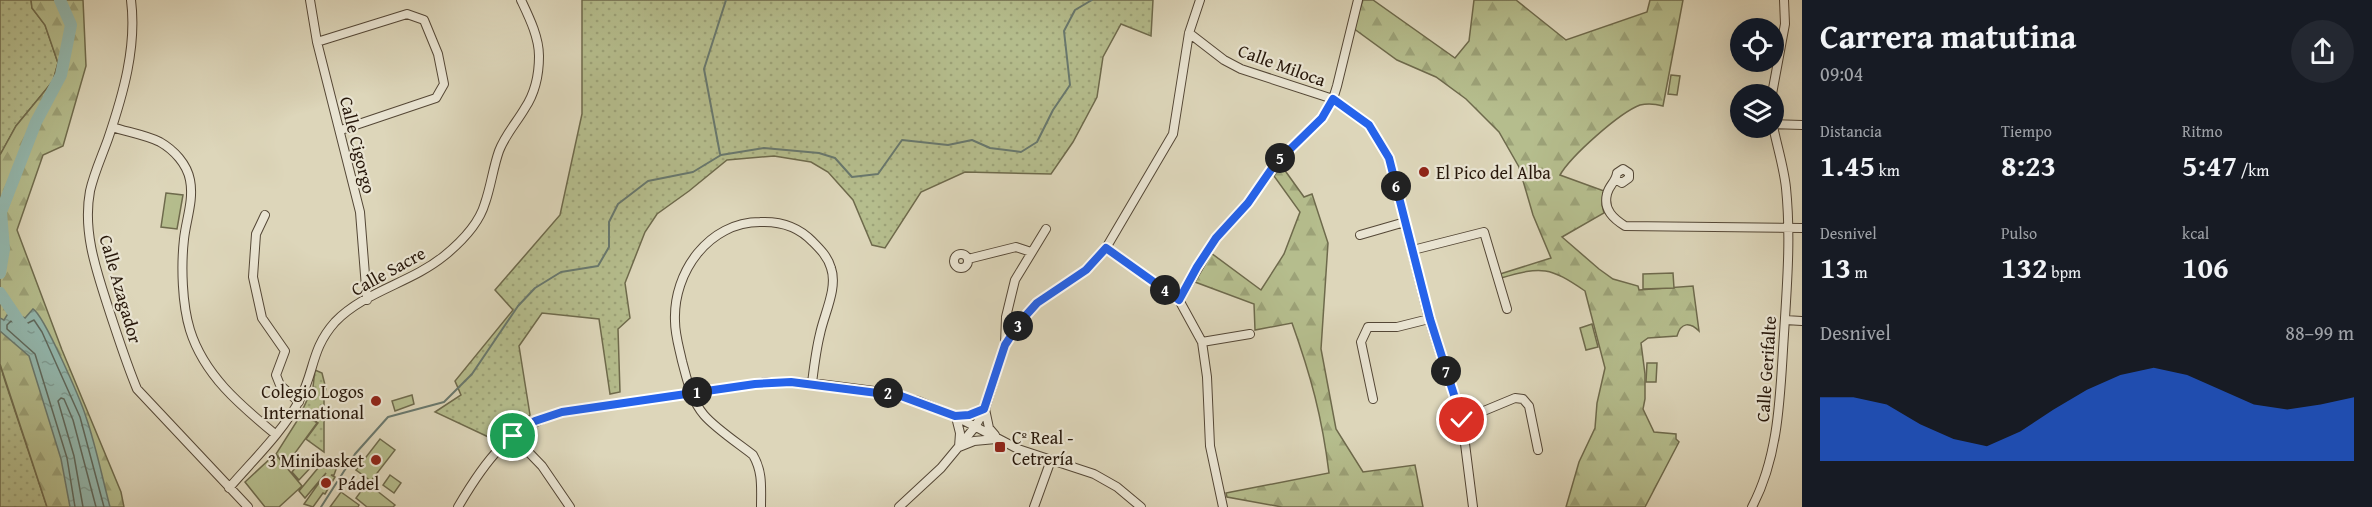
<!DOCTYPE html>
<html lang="es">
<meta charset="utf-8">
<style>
body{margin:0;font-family:"Gentium Book Plus",serif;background:#242831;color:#f1f3f6;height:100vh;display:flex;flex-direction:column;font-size:22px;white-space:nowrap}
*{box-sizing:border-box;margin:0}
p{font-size:20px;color:#9ea1a6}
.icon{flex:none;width:33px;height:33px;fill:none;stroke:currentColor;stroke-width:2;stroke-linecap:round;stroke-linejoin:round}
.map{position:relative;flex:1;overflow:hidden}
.details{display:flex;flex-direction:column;background:#171b24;width:570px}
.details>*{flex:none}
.controls{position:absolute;left:1730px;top:18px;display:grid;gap:12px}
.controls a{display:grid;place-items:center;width:54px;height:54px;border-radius:50%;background:#171b24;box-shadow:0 6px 24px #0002;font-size:30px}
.pin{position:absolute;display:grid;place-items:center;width:51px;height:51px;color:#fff;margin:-26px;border:3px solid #fff;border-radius:50%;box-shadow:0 2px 6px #0007}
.km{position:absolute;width:30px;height:30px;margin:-15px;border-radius:50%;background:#222;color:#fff;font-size:16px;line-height:30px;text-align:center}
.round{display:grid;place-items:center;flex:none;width:63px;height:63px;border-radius:32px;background:#242831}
.overview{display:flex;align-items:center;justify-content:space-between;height:102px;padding:0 18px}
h1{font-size:33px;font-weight:700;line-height:45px}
.figures{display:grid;grid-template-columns:repeat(3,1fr);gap:9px;height:102px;padding:6px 18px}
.figures div{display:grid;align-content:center}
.figures b{font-size:30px;font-weight:700}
.figures small{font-size:16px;font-weight:400}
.figures p{font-size:16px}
.chart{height:168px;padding:12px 18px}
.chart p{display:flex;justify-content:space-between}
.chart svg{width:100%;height:108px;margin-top:6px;fill:#2563eb;opacity:.7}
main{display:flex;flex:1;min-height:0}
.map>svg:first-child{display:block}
.grass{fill:url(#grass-dots);stroke:#6e6a4c;stroke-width:1.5}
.forest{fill:url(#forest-firs);stroke:#6e6a4c;stroke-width:1.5}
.pitch{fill:#b5bd8d;stroke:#6e6a4c;stroke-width:1.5}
.water{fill:url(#water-ripples);stroke:#68786e;stroke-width:1.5}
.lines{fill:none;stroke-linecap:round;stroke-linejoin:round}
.shore{stroke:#5d685d;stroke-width:1.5}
.stream{stroke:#68786e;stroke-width:2}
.river{stroke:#93b9b0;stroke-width:12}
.minor-casing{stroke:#544736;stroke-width:10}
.minor{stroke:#e9e4d2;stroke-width:8}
.route-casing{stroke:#fff;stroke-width:12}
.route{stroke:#2563eb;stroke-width:8}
.poi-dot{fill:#8f2418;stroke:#e9e4d2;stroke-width:2}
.labels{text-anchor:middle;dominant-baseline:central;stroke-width:4.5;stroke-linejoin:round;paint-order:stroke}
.street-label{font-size:18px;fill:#27170a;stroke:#e9e4d2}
.poi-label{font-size:18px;fill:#27170a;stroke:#e9e4d2;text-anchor:start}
</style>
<main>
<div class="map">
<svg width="1802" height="507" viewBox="0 0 1802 507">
<defs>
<pattern id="grass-dots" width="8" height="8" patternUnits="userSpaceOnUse" patternTransform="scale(1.5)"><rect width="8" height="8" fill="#b5bd8d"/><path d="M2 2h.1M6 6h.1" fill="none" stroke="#9ca278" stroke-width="1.8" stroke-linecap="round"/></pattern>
<pattern id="forest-firs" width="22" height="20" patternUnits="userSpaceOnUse" patternTransform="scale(1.5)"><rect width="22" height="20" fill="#b5bd8d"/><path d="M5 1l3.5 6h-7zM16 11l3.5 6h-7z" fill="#9ca278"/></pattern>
<pattern id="water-ripples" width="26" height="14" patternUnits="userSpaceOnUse" patternTransform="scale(1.5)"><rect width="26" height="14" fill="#93b9b0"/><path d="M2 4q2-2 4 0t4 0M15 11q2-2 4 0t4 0" fill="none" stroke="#7f9e96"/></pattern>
</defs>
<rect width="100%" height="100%" fill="#ddd6ba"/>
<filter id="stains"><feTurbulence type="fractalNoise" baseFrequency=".00333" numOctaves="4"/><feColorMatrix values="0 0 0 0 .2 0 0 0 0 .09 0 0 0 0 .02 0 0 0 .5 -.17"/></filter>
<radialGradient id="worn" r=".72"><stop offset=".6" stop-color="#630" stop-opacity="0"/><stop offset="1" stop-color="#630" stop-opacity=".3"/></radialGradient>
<path class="grass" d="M0,0H31L32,8L45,25L58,63L53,81L16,126L0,155Z
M582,0H1153L1151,36L1121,24L1103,57L1097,97L1073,142L1051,174L965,172L921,192L885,248L872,245L853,200L828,172L811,162L774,156L727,160L689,191L657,214L645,232L625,283L630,318L618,329L620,392L610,394L599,319L542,313L519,346L530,415L497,441L435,412L461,395L455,381L513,310L495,290L560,215L582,114Z
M0,364L5,381L47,507H0Z
M315,370L322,373L326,389L324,395V452L306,439L318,423L302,411L313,387Z"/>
<path class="forest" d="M31,0H83L86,66L63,146L43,155L17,230L62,350L121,492L124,507H47L0,364V155L16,126L53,81L58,63L45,25L32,8Z
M1363,0H1373L1455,58L1469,41L1474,0H1516L1566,40L1647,12L1650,0H1683L1663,106C1656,104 1648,103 1640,105C1619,113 1571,156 1560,175L1604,191L1602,205L1604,213L1562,237L1599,269L1613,279L1638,286L1639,290L1693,286L1699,331C1690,322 1681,322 1677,336L1648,338L1641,343L1645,374V399L1643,409L1654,432L1676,434V439L1679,442L1645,507H1566L1579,462L1595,428L1597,403L1605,368L1585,291C1550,267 1542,266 1501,278L1500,274L1551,258L1533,215L1519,167L1499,132L1466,99L1436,77L1397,60L1353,28Z
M1281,165L1304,197L1312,194L1328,243L1321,349L1336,429L1363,472L1415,465L1423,507H1282L1227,497L1226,493L1231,492L1329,473C1322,417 1311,376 1292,323L1255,330L1254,304L1195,282L1211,253L1261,290L1284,254L1300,212L1274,176Z"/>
<path class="pitch" d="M1671,75L1680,76L1677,95L1668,94Z
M166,193L183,195L177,229L161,227Z
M1673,273L1674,288L1643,289V274Z
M1592,324L1598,347L1586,350L1580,328Z
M1647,363H1657L1656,382H1646Z
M412,395L414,404L395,411L392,401Z
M302,413L317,423L287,464L276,454Z
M380,439L395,450L371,481L356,470Z
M274,455L277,456L302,486L279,507H265L245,482Z
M304,457L313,465L299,480L292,472Z
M339,461L334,475H331L335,477L325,494L323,493L313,507L304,504L326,473L305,498L299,491L323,462Z
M390,475L401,483L394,493L383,485Z
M367,483L395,505L393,507H367L356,498Z
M341,492L359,505L358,507H330Z"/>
<path class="water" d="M33,309C44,315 81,401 86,417C96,446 102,477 110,507H70L61,459L29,356L0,331V318L4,320L9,312L25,318Z"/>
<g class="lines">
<path class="shore" d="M75,507L67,458L35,354L7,329V325L11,321L26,324L34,320L42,332L80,417L104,507
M83,507L74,456L58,401L61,398L64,399L73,420L96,507"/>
<path class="stream" d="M720,154L704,69L726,0
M321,507L355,454L388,417L444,402L472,374L518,306L535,288L561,272L598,266L609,247V222L618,204L648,181L693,172L721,155L764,148L819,153L835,158L852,177L878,174L902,140L948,145L972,140L990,148L1021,152L1037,142L1053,110L1070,85L1064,31L1075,10L1092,0"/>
<path class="river" d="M0,273L4,249L1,212L36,122L61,75L71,25L60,0
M0,293L23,327"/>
<g class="minor-casing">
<path id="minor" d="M131,0C137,47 123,95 108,139C102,156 94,173 90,191C82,234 98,275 111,316C119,340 127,365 137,389L248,507
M310,0L317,42L360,212L367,300
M1189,33L1224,60L1241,69L1333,99L1369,125L1389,158L1429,319L1462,420L1473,507
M317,42L407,14L424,20L438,54L444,84L436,98L341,130
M1772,94L1785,24L1784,0
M1773,124L1802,125
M112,127C127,132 146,135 160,142C174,150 187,164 190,180C194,200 186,220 184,239C181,266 182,304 190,330C204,375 240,405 275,434
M1617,180L1622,183L1629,178V173L1623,169L1617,173C1616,182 1609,185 1607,194C1603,210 1614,219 1625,226L1802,228
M265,215L256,234L253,277L262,318L285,351L276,375L280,385L299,402
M1360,235L1405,222
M1106,248L1179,300L1202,342L1207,377L1210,446L1223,507
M1413,250L1484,232L1507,309
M954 261a7 7 0 1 1 14 0a7 7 0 1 1-14 0Z
M968,259L1016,247L1031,252
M1179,300L1216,238L1248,203L1275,164L1322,118L1333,99L1337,86L1358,0
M1006,317L1015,280L1046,229
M1785,320L1802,321
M1202,342L1250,334
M1005,345L1006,317L1013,321L1020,322
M1373,399L1361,342L1368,327H1397L1429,319
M985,409L989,428L995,435
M955,416L969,415L985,409
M956,417L960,433L959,447L974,441L996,439
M1462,420L1515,398L1523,399L1529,406L1538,450
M513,436L542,466L570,507
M229,488C253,460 283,432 300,399C315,370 311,349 335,322C365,291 411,283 444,256C460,243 479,224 485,203C491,186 493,168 499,151C505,135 517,122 525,108C535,93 539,74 539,56C539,37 529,17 521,0
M458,507C485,461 508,428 562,412L768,382L812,383L874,391L918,401L955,416L1018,449L1094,474L1117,487L1141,507
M761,507C761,488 763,472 753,455C739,444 715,428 704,415C691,400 687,379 682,361C679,347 675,335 675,321C673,272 709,222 760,222C781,221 799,227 813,242C820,249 828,257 831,268C838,288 824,314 820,334C816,350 814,367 812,383
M899,507L941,468L975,427L985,409L1005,345L1020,322L1037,303L1086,270L1106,248L1173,134L1189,33L1200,0
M1034,507L1051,460
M1752,507C1780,454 1780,392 1784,334C1787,285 1791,237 1786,188C1784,168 1777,146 1773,126"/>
</g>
<use href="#minor" class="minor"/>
</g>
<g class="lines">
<g class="route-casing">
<path id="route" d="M513,436L535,421L562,412L755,384L791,382L901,396L955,416L969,415L984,409L1005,345L1020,322L1037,303L1086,270L1106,248L1179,300L1197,267L1216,238L1248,203L1275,164L1322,118L1333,99L1369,125L1389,158L1430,319L1462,420"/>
</g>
<use href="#route" class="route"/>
</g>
<g class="poi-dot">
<circle cx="1424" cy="172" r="6"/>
<circle cx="376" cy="401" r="6"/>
<rect x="994" y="441" width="12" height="12" rx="3"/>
<circle cx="376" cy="460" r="6"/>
<circle cx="326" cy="483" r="6"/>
</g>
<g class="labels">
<g class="street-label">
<text transform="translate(1282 65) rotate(20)">Calle Miloca</text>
<text transform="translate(358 145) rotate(76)">Calle Cigorgo</text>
<text transform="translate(388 271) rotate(-29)">Calle Sacre</text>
<text transform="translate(121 289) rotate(74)">Calle Azagador</text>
<text transform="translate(1766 369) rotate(-86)">Calle Gerifalte</text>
</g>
<g class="poi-label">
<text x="1436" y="172">El Pico del Alba</text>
<text x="364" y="391" text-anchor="end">Colegio Logos<tspan x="364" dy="21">International</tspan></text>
<text x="1012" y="437">Cº Real -<tspan x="1012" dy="21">Cetrería</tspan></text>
<text x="364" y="460" text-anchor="end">3 Minibasket</text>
<text x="338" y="483">Pádel</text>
</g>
</g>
<rect width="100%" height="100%" filter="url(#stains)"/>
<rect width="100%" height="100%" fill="url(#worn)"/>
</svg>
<div class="controls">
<a><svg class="icon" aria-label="locate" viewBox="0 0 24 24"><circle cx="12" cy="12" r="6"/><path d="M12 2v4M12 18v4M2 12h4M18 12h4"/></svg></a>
<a><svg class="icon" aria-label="layers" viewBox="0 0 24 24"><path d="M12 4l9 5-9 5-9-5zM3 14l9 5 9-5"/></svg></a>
</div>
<div class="pin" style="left:513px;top:436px;background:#1e9e55"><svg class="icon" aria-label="arrive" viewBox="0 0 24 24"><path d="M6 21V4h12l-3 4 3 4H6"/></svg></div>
<div class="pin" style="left:1462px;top:420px;background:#d93025"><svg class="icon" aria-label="check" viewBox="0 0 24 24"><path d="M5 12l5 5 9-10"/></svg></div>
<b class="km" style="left:697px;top:392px">1</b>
<b class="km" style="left:888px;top:393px">2</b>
<b class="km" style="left:1018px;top:326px">3</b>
<b class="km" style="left:1165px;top:290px">4</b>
<b class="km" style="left:1280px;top:158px">5</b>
<b class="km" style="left:1396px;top:186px">6</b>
<b class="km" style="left:1446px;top:371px">7</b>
</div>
<section class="details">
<div class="overview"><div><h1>Carrera matutina</h1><p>09:04</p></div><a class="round"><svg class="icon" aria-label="share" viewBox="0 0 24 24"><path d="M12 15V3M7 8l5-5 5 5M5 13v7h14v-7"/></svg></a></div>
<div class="figures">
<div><p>Distancia</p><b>1.45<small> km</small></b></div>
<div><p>Tiempo</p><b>8:23</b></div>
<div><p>Ritmo</p><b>5:47<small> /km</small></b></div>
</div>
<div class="figures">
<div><p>Desnivel</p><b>13<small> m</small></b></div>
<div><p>Pulso</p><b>132<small> bpm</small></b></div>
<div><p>kcal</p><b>106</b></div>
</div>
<div class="chart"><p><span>Desnivel</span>88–99 m</p>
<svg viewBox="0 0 160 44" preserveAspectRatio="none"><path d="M0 44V18L10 18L20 21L30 29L40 35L50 38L60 32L70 23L80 15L90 9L100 6L110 9L120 15L130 21L140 23L150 21L160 18V44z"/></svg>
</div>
</section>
</main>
